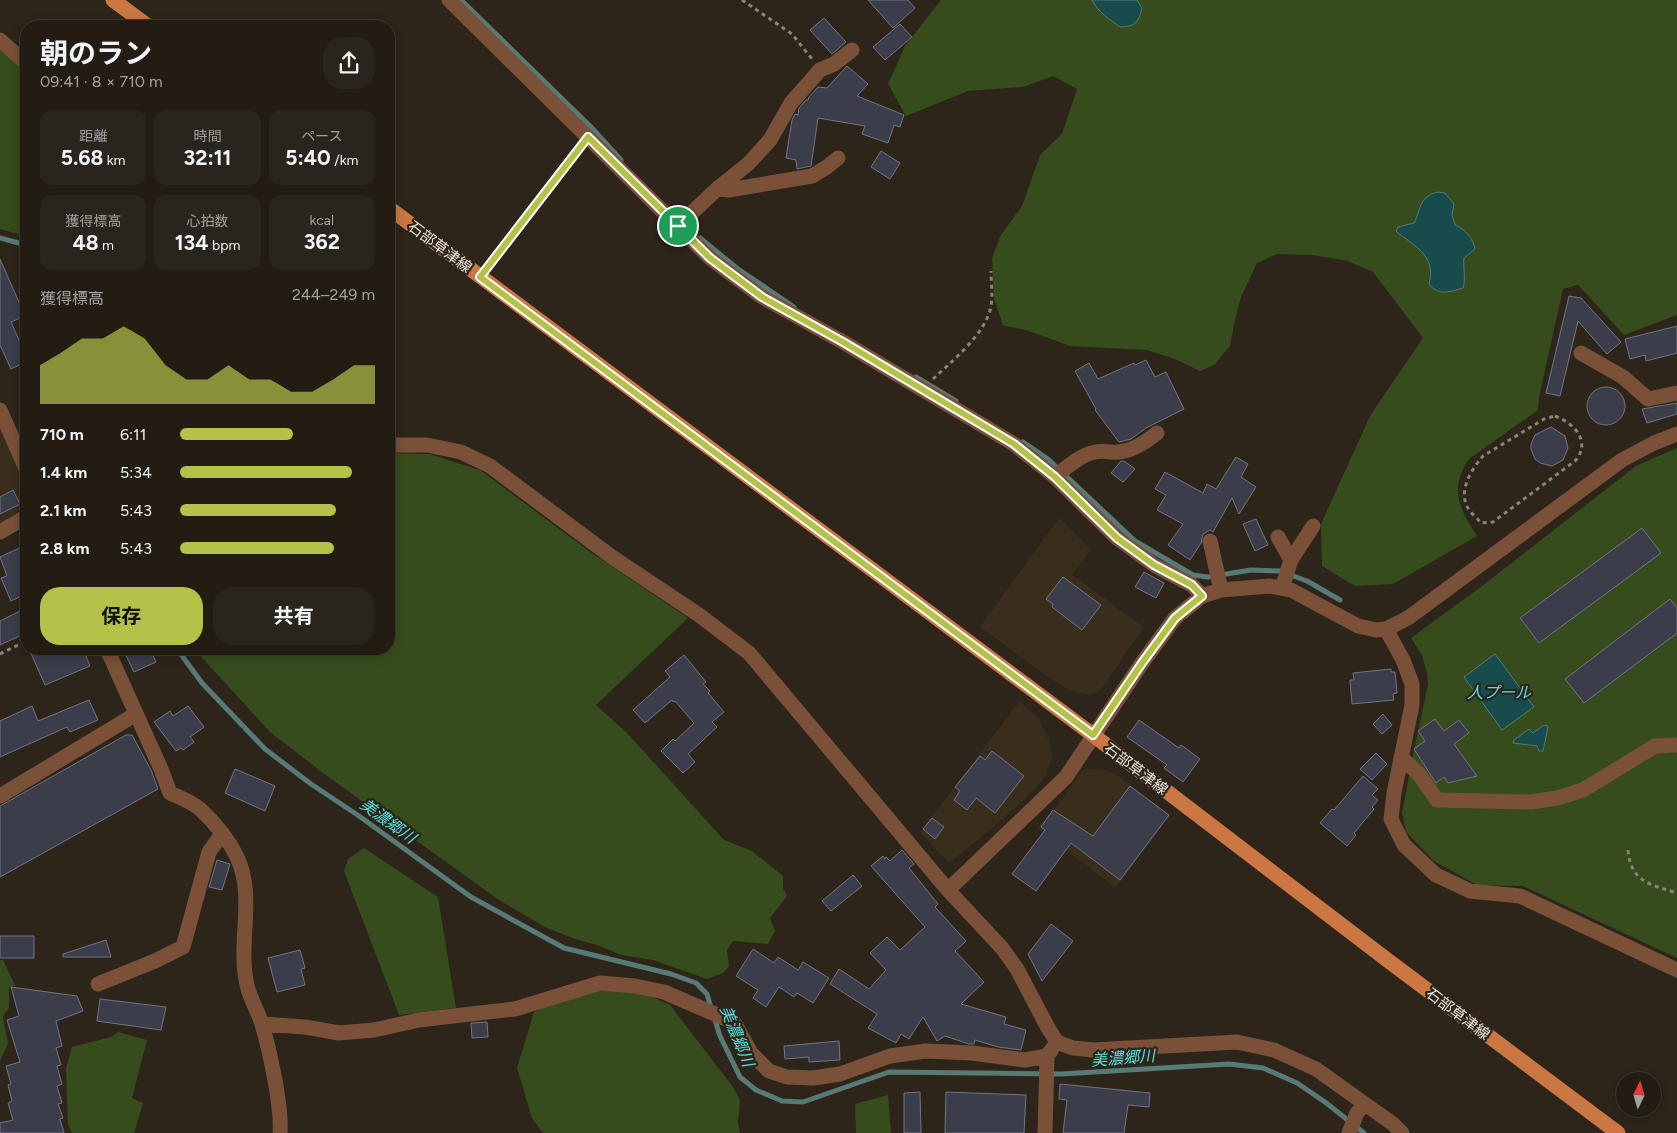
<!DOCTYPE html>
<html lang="ja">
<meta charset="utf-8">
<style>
body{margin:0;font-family:Figtree,"Noto Sans JP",sans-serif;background:#2a251c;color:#f1f3f6;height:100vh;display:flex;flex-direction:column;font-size:19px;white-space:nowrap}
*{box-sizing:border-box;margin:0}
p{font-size:16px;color:#a2a1a0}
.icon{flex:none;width:28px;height:28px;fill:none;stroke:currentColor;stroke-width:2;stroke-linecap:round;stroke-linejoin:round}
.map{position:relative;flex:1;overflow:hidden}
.panel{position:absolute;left:20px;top:20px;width:375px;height:635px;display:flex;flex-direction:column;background:#221c13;border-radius:20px;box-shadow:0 2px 12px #0003,0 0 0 1px #3f3a33}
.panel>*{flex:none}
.needle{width:32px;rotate:5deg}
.tools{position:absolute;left:1616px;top:1072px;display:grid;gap:10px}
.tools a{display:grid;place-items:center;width:45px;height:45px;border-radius:50%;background:#221c13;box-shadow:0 2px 12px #0003,0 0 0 1px #3f3a33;font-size:25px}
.pin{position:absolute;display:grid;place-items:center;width:42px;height:42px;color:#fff;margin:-21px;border:2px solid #fff;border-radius:50%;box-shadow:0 1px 5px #0007}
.round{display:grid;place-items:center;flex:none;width:52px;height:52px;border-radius:20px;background:#2a251c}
.overview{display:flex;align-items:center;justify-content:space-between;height:85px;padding:0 20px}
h1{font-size:28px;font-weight:700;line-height:38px}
.figures{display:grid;grid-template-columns:repeat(3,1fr);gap:8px;height:85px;padding:5px 20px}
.figures div{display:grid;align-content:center;border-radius:12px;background:#2a251c;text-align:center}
.figures b{font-size:21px;font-weight:700}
.figures small{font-size:14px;font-weight:400}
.figures p{font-size:14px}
.chart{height:140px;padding:10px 20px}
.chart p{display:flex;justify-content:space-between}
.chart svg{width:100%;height:90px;margin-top:5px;fill:#b4c24a;opacity:.7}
.primary-button{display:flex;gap:10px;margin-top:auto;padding:10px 20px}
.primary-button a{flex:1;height:58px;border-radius:20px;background:#b4c24a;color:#111;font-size:20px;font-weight:700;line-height:58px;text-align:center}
.primary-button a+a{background:#2a251c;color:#f1f3f6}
ul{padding:0 20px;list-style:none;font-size:16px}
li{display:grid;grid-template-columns:80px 60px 1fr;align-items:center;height:38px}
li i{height:12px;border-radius:6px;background:#b4c24a}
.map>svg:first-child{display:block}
.built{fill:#392d1b}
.green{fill:#364c1d}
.water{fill:#184b4b;stroke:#587a77}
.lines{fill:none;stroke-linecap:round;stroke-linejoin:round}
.stream{stroke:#587a77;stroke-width:5}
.building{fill:#3b3d4b;stroke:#737585}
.path{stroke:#8a8378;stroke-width:3;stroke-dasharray:4 4;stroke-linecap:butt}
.minor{stroke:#7a5038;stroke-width:15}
.major{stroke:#cc7743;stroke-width:15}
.route-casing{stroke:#fff;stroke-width:10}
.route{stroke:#b4c24a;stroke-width:6}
.labels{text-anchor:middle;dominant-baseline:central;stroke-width:4.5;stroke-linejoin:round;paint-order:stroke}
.street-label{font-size:15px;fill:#ece6de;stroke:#2d2519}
.water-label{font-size:16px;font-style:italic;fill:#54dfe0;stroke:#2d2519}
</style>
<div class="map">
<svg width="1677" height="1133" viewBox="0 0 1677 1133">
<rect width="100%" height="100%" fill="#2d2519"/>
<path class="built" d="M0,428L26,488V509L0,524Z
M1059,518L1091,550L1072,575L1144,627L1100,691L1089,695L1071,691L1049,678L980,627Z
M1020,701L1039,719L1051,745L1052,757L1047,775L1034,790L994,827L949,863L920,832Z
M1088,769L1106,770L1117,775L1169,817L1116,888L1037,828L1062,800L1082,771Z"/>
<path class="green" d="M941,0H1677V315L1624,335L1578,285L1563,289L1539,397L1538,410L1469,459C1449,489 1459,508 1477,536L1393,584L1355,586L1322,566L1321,524L1371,414L1423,338L1373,272L1348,261L1312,255L1277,254L1257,263L1241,297L1234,324L1230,346L1214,365L1200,371L1175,359L1147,350L1070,346L1029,331L1003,325L994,298L992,258L1001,235L1022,206L1040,155L1062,134L1077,89L1053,76L1023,87L968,91L906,116L888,84L905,46Z
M0,48L26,71V236L0,229Z
M1677,448V958L1523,886L1477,885L1434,861L1406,832L1402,813L1413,754L1428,685L1427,673L1422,655L1411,638L1482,586L1636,466Z
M389,453L429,454L480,470L589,551L688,618L596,705L627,733L724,840L752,851L783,876V888L787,896L770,918L775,931L768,944L733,941L727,950L729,966L723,973L707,979L653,960L621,955L600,946L572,938L545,927L521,913L496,898L323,773L270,732L196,651L195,649H389Z
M364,848L438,897L456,1008L399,1015L344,871L348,859Z
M0,960H3L15,985L9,988V1008L3,1017L8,1043L0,1061Z
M603,990L646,994L670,1005L733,1087L740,1100L738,1123L740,1133H543L532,1118L517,1068L534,1012L571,995Z
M118,1032L147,1040L132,1098L143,1103L134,1133H72L68,1125L66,1068L72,1047L111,1037Z
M888,1095L891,1133H856L855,1104Z"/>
<path class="water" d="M1092,0H1137L1142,8C1139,22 1135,27 1120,27C1110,20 1098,12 1092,0Z
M1438,192L1445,193L1454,204L1452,215L1455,225C1465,229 1473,238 1475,249L1464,258C1463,268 1466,279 1463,288C1450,292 1438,296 1429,284C1437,254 1413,246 1396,231L1398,227L1414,223C1422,208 1418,197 1438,192Z
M1495,654L1534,707L1502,730L1464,677Z
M1544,725L1548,726V727L1543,751H1539L1537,746L1513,743L1514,740L1529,729L1533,733Z"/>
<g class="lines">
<path class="stream" d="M461,0L591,127L621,160
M0,238L26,245
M700,238L738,269L794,307
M916,377L956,401
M1023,442L1048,459L1135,541L1193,575L1208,577L1251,570L1280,571L1307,581L1340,600
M177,649L202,683L265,749L311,784L359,816L471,897L564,948L671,974L696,983L707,994L711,1008
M714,1017L720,1036L740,1077L756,1090L782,1101L803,1102L889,1072L1061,1074L1229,1064L1263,1068L1297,1083L1325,1102L1364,1133"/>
</g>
<path class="building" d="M868,0H908L915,8L893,28Z
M824,18L846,42L832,54L810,30Z
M900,24L912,37L885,60L873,47Z
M847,66L868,84L857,96L904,115L900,127L894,125L888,143L862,134L865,126L818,118L811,166L797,169L796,160L786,158L792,120L795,114L798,115L799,108L806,100H808L809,97L818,87L827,88Z
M881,151L900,163L890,179L871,167Z
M0,259L25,316L11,322L26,356V362L11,369L0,345Z
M1569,296L1581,298L1621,342L1607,354L1578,321L1560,396L1546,393Z
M1677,326V353L1646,361L1645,355L1630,359L1625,339Z
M1146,360L1155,377L1166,372L1184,409L1146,428L1131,439L1119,442L1095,410L1096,409L1075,371L1089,363L1098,379L1134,363L1135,365Z
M1587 406a19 19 0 1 1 38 0a19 19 0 1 1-38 0Z
M1677,403V414L1647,423L1642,409Z
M1551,427L1565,436L1568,448L1563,460L1552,466L1540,463L1535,459L1531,449V444L1535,435Z
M1236,457L1248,464L1241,477L1256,487L1239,514L1232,498L1213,532L1210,530L1203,534L1201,543L1190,560L1168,545L1183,524L1157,510L1166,495L1155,489L1165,472L1203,493L1207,484L1216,489Z
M1121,461H1124L1135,469L1123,482L1111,473Z
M13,490L20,504L0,514V497Z
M1256,519L1268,545L1255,551L1243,524Z
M1642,528L1661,553L1539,643L1520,618Z
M26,545V594L11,601L1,578L7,576L0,557Z
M1144,572L1164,583L1156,598L1135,587Z
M1063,577L1101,605L1082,630L1052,607L1053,604L1046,599Z
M1670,599L1677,608V633L1584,703L1565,679Z
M26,608V633L0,645V621Z
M29,649H83L90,666L45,685Z
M123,649H150L156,662L134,672Z
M684,655L706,682L703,684L710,691L708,693L724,712L712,722L717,727L688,754L695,762L683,773L661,751L673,739L675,741L694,723L675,701L673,702L672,700L645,723L633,710L670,677L665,671Z
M1391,669V672H1395L1397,693L1393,694L1394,700L1352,704L1350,680H1354L1353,673Z
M89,700L98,720L70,732L67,727L0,757V721L32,706L38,721Z
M188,706L204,727L190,737L194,742L183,750L181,748L176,751L154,722L170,711L173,716Z
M1383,714L1392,725L1382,734L1373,724Z
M1435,719L1444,731L1459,720L1469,733L1454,744L1477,776L1448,783L1444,777L1436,783L1414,749L1425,741L1418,731Z
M1139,720L1179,748L1181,745L1200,759L1183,782L1164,768L1167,765L1127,737Z
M126,735H132L151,770L158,789L0,877V806Z
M992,751L1024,776L995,813L976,798L967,810L954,800L960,791L955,787L980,756L985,760Z
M1376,753L1387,764L1372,780L1360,769Z
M235,769L275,786L265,811L225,793Z
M1363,776L1378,789L1372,795L1378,800L1372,807L1374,809L1354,833L1356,835L1347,846L1320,823L1332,809L1334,810Z
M1130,786L1169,815L1120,880L1071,843L1036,891L1012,874L1045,830L1041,827L1053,810L1093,836Z
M932,818L944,827L935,839L923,829Z
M902,850L914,864L909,868L938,904L935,907L966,941L955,951L984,982L961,1004L1006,1017L1004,1024L1026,1030L1021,1050L998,1047L975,1040L974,1044H969L945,1036L937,1041L923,1017L909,1039L901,1034L896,1043L868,1028L877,1014L830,984L839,969L869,989L886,970L870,953L887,937L900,950L925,927L871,866L883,856L885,859L886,857L890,861Z
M217,860L230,864L222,890L209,887Z
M853,875L862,886L831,911L822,901Z
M1051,924L1073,941L1042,981L1028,954Z
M0,936H34V958H0Z
M106,940L111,957H63V954Z
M753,949L774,963L778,957L798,970L803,962L829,978L813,1003L797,993L794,997L779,987L766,1007L753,998L758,990L736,976Z
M300,950L305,968L301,969L305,985L277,992L268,958Z
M11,987L77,996L83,1011L56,1021L62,1046L56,1048L61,1065L57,1066L62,1084L57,1086L62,1103L58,1104L63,1118L60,1119L64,1133H0V1123L13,1120L8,1103L12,1101L8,1085L11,1084L6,1066L20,1062L7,1020L19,1016Z
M100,999L166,1007L161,1030L97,1021Z
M487,1022L488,1037L472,1038L471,1023Z
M839,1041L840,1060L809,1062V1057L785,1059L784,1046Z
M1060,1084L1150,1093L1149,1107L1128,1105L1124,1133H1063L1067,1100L1059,1099Z
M920,1092L921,1133H904V1093Z
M946,1092L1026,1095L1024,1133H945Z"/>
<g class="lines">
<path class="path" d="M742,0L792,34L812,59
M489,265L579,149
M933,379C952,361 986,334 991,306C993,295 991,283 991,271
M1555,416C1574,423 1592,442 1575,461L1493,522L1481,523C1478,519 1473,515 1470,511C1456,493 1471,470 1483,456L1544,419Z
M0,654L26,641
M1628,850C1630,882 1652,885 1677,893"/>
<path class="minor" d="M449,0L710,258L762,297L843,342L1014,444L1055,477L1117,538L1154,565L1192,585L1202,596
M0,40L26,63
M718,188L729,190L812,176L827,167L838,158
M678,226L718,188L748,164L770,140L791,103L820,70L834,64L852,50
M1581,353L1623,377L1648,399L1677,393
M0,410L26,469
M389,445H427L461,452L490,466L612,557L699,615L749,653L948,890L1002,948L1017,969L1048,1028L1057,1042L1073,1048L1093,1050L1237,1042L1274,1050L1316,1069L1393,1124L1402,1133
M1055,477C1066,468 1080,455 1095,452C1103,450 1110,453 1118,452C1133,451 1146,442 1157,433
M0,532L26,517
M1278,537L1291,560L1282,588
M1210,541L1221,590
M1291,560L1313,526
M1386,629L1403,660L1412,684V705L1394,793L1391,819L1404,845L1436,875L1470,891L1520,896L1677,970
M107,649L161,769L170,793C179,797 192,802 200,809C214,822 229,840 237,857C256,897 237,943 247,985C250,999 258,1011 262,1024C270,1052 282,1106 280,1133
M1401,757L1419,774L1437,800L1531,802L1557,798L1583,790L1655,746L1677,745
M0,796L136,714
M948,890L1066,777L1142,663L1175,618L1202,596L1221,590L1270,586L1291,590L1358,626L1376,630L1386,629L1408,618L1622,460L1654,443L1677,434
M98,984L155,961L183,947L209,852L222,834
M262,1024L305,1027L339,1033L374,1030L419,1020L515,1009L600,983L635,986L664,992L724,1018L735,1024L751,1053L769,1071L787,1077L813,1078L840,1074L890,1056L926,1051L972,1053L1025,1060L1047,1056
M1045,1133L1047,1056L1052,1049
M1349,1133L1357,1113L1364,1104"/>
<path class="major" d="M113,0L148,26
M389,208L1093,735L1386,959L1618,1133"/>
</g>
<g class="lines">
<g class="route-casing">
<path id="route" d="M588,137L710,258L762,297L843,342L1014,444L1055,477L1117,538L1154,565L1192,585L1202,596L1175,618L1142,663L1093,735L480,277Z"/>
</g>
<use href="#route" class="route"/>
</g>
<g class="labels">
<g class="street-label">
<text transform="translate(440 247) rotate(37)">石部草津線</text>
<text transform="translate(1136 769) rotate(37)">石部草津線</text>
<text transform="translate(1458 1014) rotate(37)">石部草津線</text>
</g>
<g class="water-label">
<text x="1499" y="692">人プール</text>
<text transform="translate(388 821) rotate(36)">美濃郷川</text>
<text transform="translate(737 1036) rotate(68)">美濃郷川</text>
<text transform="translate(1123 1058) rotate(-4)">美濃郷川</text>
</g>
</g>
</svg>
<div class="tools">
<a><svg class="needle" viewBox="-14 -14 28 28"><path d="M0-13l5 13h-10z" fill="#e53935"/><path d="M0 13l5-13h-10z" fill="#a2a1a0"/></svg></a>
</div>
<div class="pin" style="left:678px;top:226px;background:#1e9e55"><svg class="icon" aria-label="arrive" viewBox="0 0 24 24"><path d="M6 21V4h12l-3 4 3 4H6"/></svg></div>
<section class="panel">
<div class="overview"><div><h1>朝のラン</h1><p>09:41 · 8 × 710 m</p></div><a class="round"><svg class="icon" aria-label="share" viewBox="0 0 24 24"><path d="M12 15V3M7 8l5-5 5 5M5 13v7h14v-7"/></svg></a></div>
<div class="figures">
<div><p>距離</p><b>5.68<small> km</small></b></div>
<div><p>時間</p><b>32:11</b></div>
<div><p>ペース</p><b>5:40<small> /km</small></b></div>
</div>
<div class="figures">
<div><p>獲得標高</p><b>48<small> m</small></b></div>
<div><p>心拍数</p><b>134<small> bpm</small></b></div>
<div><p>kcal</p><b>362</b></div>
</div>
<div class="chart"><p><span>獲得標高</span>244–249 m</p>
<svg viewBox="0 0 160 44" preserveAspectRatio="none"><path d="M0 44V25L10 19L20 12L30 12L40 6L50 12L60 25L70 32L80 32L90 25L100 32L110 32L120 38L130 38L140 32L150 25L160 25V44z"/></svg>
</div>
<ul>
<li><b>710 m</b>6:11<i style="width:58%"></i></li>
<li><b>1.4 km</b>5:34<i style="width:88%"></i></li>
<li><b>2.1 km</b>5:43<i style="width:80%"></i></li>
<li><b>2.8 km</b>5:43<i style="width:79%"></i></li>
</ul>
<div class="primary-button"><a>保存</a><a>共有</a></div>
</section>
</div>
